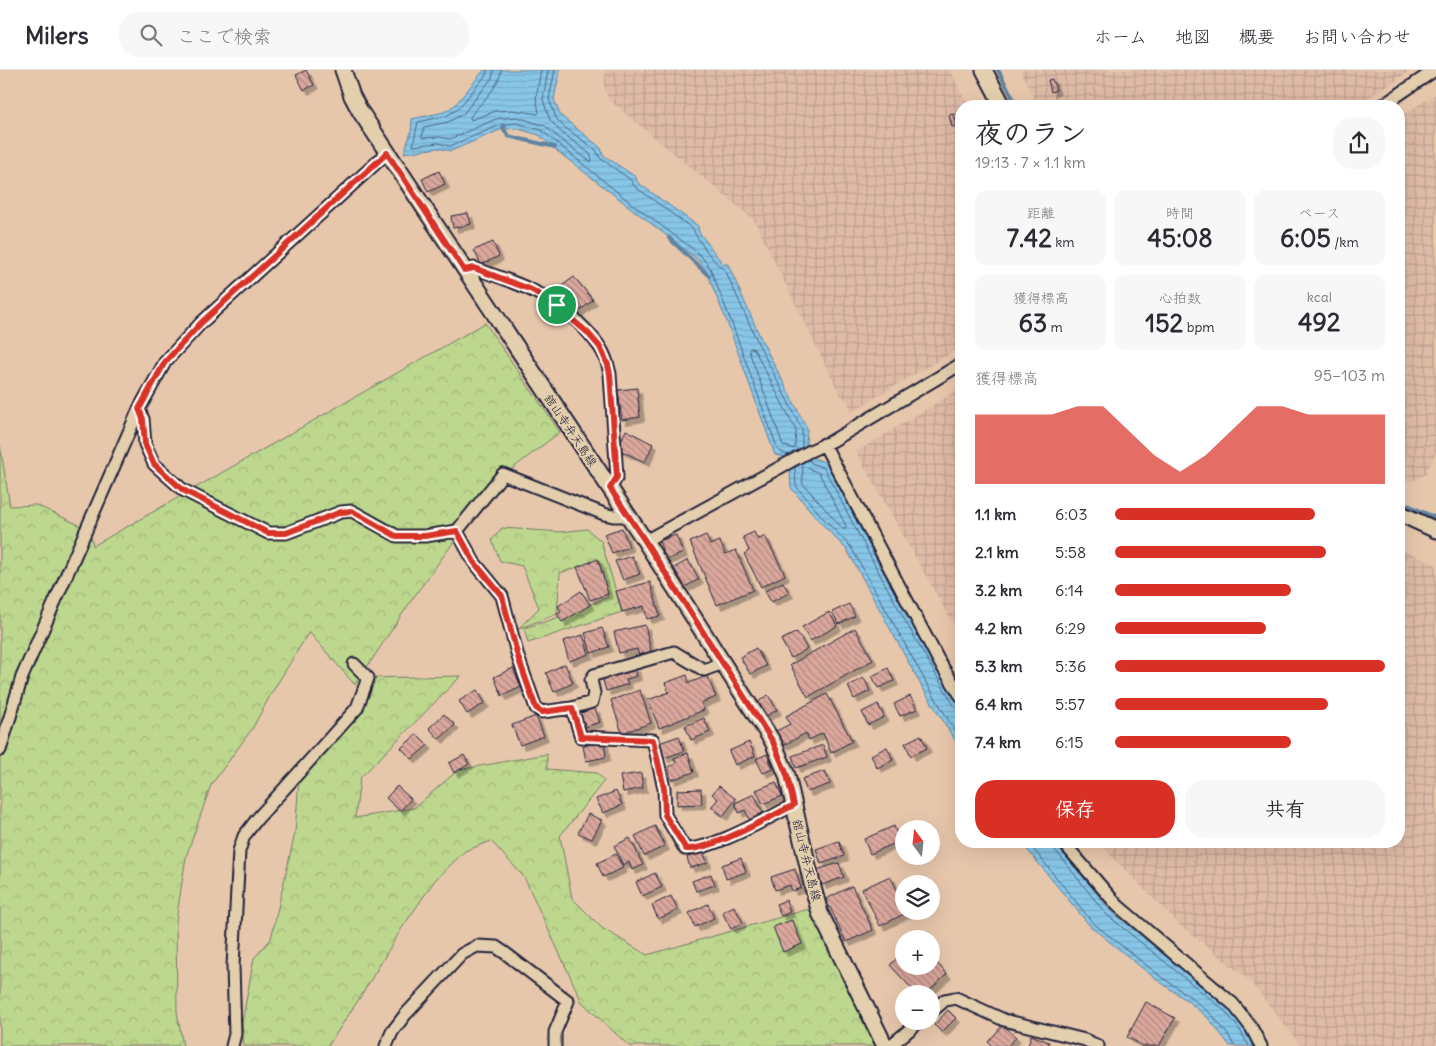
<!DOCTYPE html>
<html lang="ja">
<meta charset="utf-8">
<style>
body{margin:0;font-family:Delius,"Klee One",sans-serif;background:#f7f7f7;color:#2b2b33;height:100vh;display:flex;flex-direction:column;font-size:19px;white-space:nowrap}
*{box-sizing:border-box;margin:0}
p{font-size:16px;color:#7c7c81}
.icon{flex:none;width:28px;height:28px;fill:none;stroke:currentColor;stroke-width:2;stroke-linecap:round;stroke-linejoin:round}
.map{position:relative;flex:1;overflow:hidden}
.side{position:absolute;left:955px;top:30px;width:450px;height:748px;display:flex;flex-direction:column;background:#fff;border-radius:20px;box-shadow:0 5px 20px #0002}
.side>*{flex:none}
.needle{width:32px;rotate:345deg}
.buttons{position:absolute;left:895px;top:750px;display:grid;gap:10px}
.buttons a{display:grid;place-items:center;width:45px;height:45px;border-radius:50%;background:#fff;box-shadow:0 5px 20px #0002;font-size:25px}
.pin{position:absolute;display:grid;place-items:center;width:42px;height:42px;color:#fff;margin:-21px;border:2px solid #fff;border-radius:50%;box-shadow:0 1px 5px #0007}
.round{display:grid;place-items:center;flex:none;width:52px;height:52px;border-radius:20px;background:#f7f7f7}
.summary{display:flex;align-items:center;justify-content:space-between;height:85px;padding:0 20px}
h1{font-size:28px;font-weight:700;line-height:38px}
.stats{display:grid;grid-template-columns:repeat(3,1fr);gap:8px;height:85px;padding:5px 20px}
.stats div{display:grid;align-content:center;border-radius:12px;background:#f7f7f7;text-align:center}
.stats b{font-size:25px;font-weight:700}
.stats small{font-size:14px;font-weight:400}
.stats p{font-size:14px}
.chart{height:140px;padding:10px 20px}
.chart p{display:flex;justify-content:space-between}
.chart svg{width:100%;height:90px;margin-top:5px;fill:#d93025;opacity:.7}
.button{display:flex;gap:10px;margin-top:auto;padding:10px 20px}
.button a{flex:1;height:58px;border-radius:20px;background:#d93025;color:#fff;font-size:20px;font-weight:700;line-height:58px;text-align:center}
.button a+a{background:#f7f7f7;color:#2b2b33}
ul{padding:0 20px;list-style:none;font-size:16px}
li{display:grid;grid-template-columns:80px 60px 1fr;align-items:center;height:38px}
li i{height:12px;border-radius:6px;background:#d93025}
header{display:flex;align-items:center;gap:30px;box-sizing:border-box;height:70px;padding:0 25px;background:#fff;border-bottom:1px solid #e1e1e2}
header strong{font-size:24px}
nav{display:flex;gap:28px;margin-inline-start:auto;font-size:18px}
.search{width:350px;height:45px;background:#f7f7f7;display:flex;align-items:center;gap:12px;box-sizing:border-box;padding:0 18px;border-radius:20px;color:#7c7c81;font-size:19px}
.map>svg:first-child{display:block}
.industrial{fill:url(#industrial-grid)}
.forest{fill:url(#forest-crowns);stroke:#707c64}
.water{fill:url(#water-rules);stroke:#5f84a3}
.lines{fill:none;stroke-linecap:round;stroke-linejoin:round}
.shore{stroke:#4b6480;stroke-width:1}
.stream{stroke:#5f84a3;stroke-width:4}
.building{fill:url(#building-back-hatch);stroke:#22223b;filter:url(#shadow)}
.street-casing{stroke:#22223b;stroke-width:15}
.secondary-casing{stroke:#22223b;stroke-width:19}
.street{stroke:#e3cead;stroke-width:11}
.secondary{stroke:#e3cead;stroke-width:15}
.route-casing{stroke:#fff;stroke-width:10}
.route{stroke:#d93025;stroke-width:6}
.labels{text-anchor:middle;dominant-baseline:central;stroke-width:4;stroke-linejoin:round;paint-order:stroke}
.street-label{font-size:12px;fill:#22223b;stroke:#e3cead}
</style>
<header>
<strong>Milers</strong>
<div class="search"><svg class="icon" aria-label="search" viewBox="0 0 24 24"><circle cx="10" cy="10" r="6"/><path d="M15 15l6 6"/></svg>ここで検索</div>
<nav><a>ホーム</a><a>地図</a><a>概要</a><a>お問い合わせ</a></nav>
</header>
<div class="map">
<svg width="1436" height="976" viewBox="0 0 1436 976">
<defs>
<pattern id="industrial-grid" width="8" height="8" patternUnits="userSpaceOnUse" patternTransform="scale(1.25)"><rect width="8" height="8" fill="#dfbba6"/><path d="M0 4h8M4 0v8" fill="none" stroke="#bfa090"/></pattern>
<pattern id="forest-crowns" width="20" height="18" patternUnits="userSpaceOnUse" patternTransform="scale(1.25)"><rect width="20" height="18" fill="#bdd78e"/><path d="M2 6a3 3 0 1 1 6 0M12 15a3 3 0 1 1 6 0" fill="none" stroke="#a2b87b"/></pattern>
<pattern id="water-rules" width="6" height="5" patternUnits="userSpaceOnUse" patternTransform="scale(1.25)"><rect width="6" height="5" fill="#88c6e8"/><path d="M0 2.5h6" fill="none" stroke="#75aac8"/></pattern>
<pattern id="building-back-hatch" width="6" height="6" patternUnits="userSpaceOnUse" patternTransform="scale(1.25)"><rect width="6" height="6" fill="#dba89d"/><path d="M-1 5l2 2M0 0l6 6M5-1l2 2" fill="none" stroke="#b18881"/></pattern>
<filter id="shadow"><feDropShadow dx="4.5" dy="4.5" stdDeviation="0" flood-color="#0004"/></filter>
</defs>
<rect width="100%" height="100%" fill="#e7c7ac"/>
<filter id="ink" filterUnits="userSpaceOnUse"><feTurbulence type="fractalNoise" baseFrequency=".02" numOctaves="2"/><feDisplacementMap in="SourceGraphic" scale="10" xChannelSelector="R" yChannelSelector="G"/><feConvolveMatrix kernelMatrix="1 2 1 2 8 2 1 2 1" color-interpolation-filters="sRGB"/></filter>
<g filter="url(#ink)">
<path class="industrial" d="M606,0H950L968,36H961V277L851,342L847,330L840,325L754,150L608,29L604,15Z
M1020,0H1409L1401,8L1354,36H1038Z
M1436,24V382L1426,404L1411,412L1399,407V47Z
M961,318V568L856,382Z
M1399,478L1436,495V974L1432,976H1301L1249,910L1180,855L1108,783L1100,771H1399Z"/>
<path class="forest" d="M485,253L560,362L508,402L503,404L413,528L355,615L309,562L271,624L252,659L211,715L186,787L176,851L177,942L183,976H0V375L10,436L36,435L90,460L93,476Z
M502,458L561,462L587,459L601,471L622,542L528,573L524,558L551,550L608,527L599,490L560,503L557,544L518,559L539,538L522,496L500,491L492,470Z
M461,606L360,708L355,748L414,738L458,700L547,684V699L597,703L604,711L560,766L572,828L602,858L647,885L809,839L875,976H629L582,932L524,807L491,771L465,781L435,810L402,858L361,926L328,976H244L242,953L254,888L271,869L295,763L299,709L338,668L368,608Z"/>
<path class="water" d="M484,0H560L554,29L560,45L601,78L603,85L636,107L637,112L698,156L699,162L723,194H728L762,271L807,358L806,375L814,388L827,393L877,491L961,638V680L922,617L847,480L821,453L791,418L790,399L784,387L775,385L727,252L705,199L697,189L557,81L539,65L515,58L500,60L451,81L438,78L404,83L411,62L412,49L444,42L455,35Z
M1020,771H1054L1110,840L1227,937L1244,957L1254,976H1230L1209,949L1189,932L1157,910L1090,856Z"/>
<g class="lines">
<path class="shore" d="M487,0L486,5L458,39L446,46L418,52L413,76L438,73L450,76L500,55L516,53L541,60L632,134L689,176L701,186L710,198L731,251L778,380L788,385
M494,0L492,8L463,44L448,52L424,57L422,68L439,67L450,69L496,49L517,47L545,56L565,73L591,92L592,89L590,84L560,61L550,50L543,30L548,0
M501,0C501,16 479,34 470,47L471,50L496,41L513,40L538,44L539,42L536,28L541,0
M555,0L549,29L556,48L563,56L596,80L600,88L631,110L634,116L693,159C696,168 717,197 725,200L758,273L802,359V378
M751,278L754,279L796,360L795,377L794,379L783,375L749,281Z
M809,390L811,393L824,398C866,479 908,559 955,637L961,640
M803,396L819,403L846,456V459H843L803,414Z
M795,397L796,416L824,449L851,477L927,614L961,671
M1027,771L1093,853L1160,906L1192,928L1212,945L1229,966L1234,976
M1051,771L1052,776L1106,844L1224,940L1240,960L1249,976"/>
<path class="stream" d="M998,0L1017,36
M505,56L503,58L508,66L555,77
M669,168L709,206
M1399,431L1436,448"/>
</g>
<path class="building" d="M306,0L314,15L304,20L296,5Z
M1052,9L1056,20L1051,22L1048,10Z
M954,44L957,56L952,57L949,45Z
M439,101L445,114L428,122L422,109Z
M468,143L471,154L453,158L451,146Z
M493,172L499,186L481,195L474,180Z
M574,207L593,230L578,242L559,218Z
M637,318L640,347L622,350L618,320Z
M626,360L653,374L645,392L617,379Z
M622,458L629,477L612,483L604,464Z
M754,462L758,470L765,466L785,505L761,517L744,484L749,481L743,467Z
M676,465L683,483L666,490L659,471Z
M706,465L710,475L720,471L725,484L736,480L753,520L717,535L690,472Z
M632,486L640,504L623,510L615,491Z
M598,489L608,524L590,530L577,497Z
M688,490L699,509L685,517L674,498Z
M650,512L660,546L647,549L644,536L622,542L616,521Z
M783,512L789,523L771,532L765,521Z
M581,521L590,535L562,552L557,544L561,542L558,536Z
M849,534L855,546L839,554L832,542Z
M829,542L837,556L810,571L802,557Z
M645,555L651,582L639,585L637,579L619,583L614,562Z
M602,558L609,577L591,583L585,563Z
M855,558L873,590L808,627L790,595Z
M797,562L807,579L791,588L781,570Z
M583,565L589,584L569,591L563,571Z
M756,578L766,596L750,604L740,587Z
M565,594L573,613L554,622L546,603Z
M635,597L637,606L626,609L628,614L606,621L602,607Z
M513,598L521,617L502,626L494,607Z
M888,598L894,611L878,618L872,606Z
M687,605L689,613L707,606L716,627L701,633L704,640L659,658L648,630L669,622L665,613Z
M864,608L870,621L854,629L848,616Z
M477,620L485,633L467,644L459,631Z
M640,620L651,653L622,663L611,630Z
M827,624L852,671L831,683L823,663L809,670L806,663L784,675L776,661L790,654L786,646Z
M768,625L777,640L766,646L758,632Z
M910,626L917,639L900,646L894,634Z
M878,634L884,647L868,655L862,642Z
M595,638L600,652L582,658L577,644Z
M444,644L455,655L439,669L429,658Z
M536,646L544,666L520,675L512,655Z
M704,648L710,662L691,670L685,656Z
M417,664L428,675L412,689L401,678Z
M921,665L927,678L911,686L905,673Z
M679,666L684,681L664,688L659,673Z
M604,672L606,687L586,691L583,676Z
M749,672L755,686L735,695L729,681Z
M823,675L827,687L796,698L792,686Z
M887,677L893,690L877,698L871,685Z
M688,683L694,702L671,710L668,697L676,694L674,688Z
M767,684L773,699L763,703L756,689Z
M464,685L469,694L454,703L449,693Z
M825,701L830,714L807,722L802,709Z
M641,703L643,718L623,722L620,706Z
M776,712L782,726L763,734L756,720Z
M397,716L411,729L400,741L386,728Z
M719,716L736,729L723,746L711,737L718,729L712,724Z
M701,719L702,734L677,735V720Z
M616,721L622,735L603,743L596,729Z
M754,724L763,743L750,750L745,740L739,743L735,733Z
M588,744L602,750L592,769L578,763Z
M655,756L665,776L644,786L635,766Z
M894,756L900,771L870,784L864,769Z
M630,768L643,795L632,800L629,792L623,795L614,776Z
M839,771L844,786L821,794L816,779Z
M704,782L707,793L690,798L687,787Z
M616,784L623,798L603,807L597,793Z
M741,788L746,802L726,809L722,795Z
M839,793L844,807L822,815L816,800Z
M795,799L801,818L792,821L790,815L775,820L771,807Z
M655,803L662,817L642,826L636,812Z
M711,804L715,815L696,821L692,811Z
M890,806L904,834V841L908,842L880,856L862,819Z
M852,816L873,860L846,872L826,829Z
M671,826L678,840L658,849L652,835Z
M786,830L790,842L781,846L776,834Z
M708,834L714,848L695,857L689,843Z
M734,836L743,853L731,859L722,842Z
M792,850L802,874L783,882L773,857Z
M904,882V896H931V887L947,904L926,924H917L890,895Z
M1146,932L1175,948L1159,976H1143L1127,967Z
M948,940L956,948L942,962L934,955Z
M1003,955L1016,967L1008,976H992L988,972Z
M1031,965L1049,972L1048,976H1028Z"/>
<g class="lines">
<g class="street-casing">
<path id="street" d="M1382,36L1435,0
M465,200L474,198C493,205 513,211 531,220C554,230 585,255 599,276C605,284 608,294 610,304L617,407L610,418
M139,339L143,349L145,374L154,394L183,420L268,463H286L341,442L352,441L397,466H425L457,461L474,492L502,526L518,587L536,638L542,642L572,638L592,632L594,623L591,610L594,605L674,582L704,600L723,593
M824,374L940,593L961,626
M457,461L503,404L604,444L613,446H628
M645,471L810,381L832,371L961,294
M572,638L581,667L653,670L664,718L665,745L685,779C713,780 767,748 794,735
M0,680L22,607L139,339L165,292L201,253L387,83
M1062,771L1117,835L1233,934L1251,957L1261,976
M931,942L945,930L956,928L1004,950L1085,970L1098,976
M232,976L235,964L233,896L239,781L244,766L257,749L357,638L368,608L354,594
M386,976L392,962L405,945L462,884L477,876L496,877L505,883L568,931L555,962V976
M890,976L920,951"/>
</g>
<g class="secondary-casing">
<path id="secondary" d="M343,0L352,26L360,41L645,471L773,672L787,705L812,814L820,843L885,976
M984,0L1003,36
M1399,443L1436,460"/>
</g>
<use href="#street" class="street"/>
<use href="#secondary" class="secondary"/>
</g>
</g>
<g class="lines" filter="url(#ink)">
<g class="route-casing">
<path id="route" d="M387,83L464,200L474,198L532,220L550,231L587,262L600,277L608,295L610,304L617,407L610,418L645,471L773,672L787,705L794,735C767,748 713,780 686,779L665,745L664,718L653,670L581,667L572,638L542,642L536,638L518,587L502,526L474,492L457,461L425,466H396L352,441L341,442L286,463H268L183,420L154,394L145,374L143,349L139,339L165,292L201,253Z"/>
</g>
<use href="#route" class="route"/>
</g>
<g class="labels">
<g class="street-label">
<text transform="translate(571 360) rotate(56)">舘山寺弁天島線</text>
<text transform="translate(807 790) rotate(76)">舘山寺弁天島線</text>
</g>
</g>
</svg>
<div class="buttons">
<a><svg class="needle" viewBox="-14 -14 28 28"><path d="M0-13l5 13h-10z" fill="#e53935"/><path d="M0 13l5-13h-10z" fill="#7c7c81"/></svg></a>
<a><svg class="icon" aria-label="layers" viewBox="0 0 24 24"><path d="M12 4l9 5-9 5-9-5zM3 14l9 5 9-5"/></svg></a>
<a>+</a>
<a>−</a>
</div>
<div class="pin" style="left:557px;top:235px;background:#1e9e55"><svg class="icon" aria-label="arrive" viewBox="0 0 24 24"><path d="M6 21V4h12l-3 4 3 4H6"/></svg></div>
<section class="side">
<div class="summary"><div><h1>夜のラン</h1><p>19:13 · 7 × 1.1 km</p></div><a class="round"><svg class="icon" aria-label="share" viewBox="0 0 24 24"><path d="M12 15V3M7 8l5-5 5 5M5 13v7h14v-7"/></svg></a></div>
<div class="stats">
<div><p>距離</p><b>7.42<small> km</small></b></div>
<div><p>時間</p><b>45:08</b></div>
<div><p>ペース</p><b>6:05<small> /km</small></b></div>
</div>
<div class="stats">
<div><p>獲得標高</p><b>63<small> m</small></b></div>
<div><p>心拍数</p><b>152<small> bpm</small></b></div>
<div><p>kcal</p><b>492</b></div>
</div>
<div class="chart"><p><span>獲得標高</span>95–103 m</p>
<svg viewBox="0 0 160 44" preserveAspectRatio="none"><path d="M0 44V10L10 10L20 10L30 10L40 6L50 6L60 18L70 30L80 38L90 30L100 18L110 6L120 6L130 10L140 10L150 10L160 10V44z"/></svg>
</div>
<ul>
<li><b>1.1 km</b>6:03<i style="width:74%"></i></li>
<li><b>2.1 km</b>5:58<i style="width:78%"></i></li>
<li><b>3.2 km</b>6:14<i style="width:65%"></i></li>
<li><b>4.2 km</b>6:29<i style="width:56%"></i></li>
<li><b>5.3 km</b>5:36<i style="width:100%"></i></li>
<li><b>6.4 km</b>5:57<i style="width:79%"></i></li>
<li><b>7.4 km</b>6:15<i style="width:65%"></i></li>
</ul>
<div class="button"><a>保存</a><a>共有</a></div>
</section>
</div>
